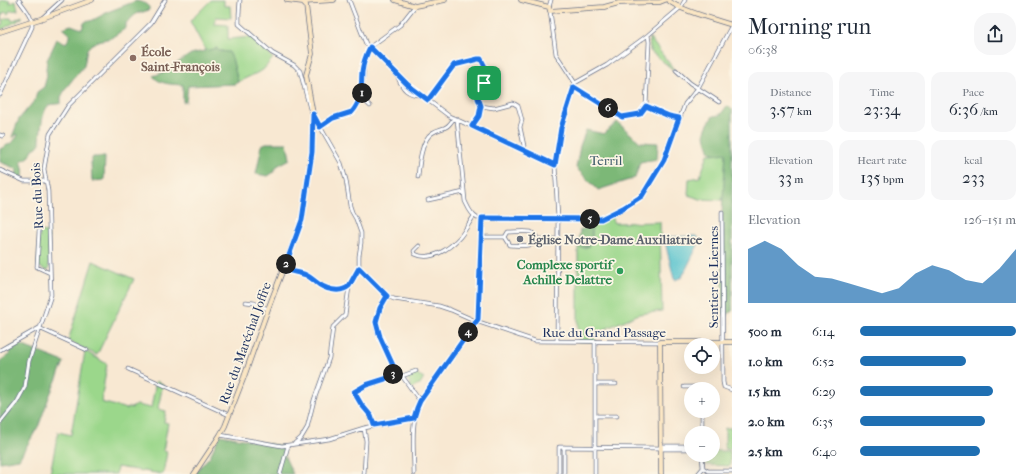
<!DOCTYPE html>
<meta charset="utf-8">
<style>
body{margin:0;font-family:"IM FELL French Canon",serif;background:#f6f6f7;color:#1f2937;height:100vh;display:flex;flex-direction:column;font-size:15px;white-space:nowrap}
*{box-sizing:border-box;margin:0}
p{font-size:13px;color:#747a83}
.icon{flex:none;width:22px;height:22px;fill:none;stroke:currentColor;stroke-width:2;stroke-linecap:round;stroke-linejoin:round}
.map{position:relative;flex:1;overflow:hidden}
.side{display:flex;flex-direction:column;background:#fff;width:300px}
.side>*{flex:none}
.controls{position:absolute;left:684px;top:338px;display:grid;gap:8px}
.controls a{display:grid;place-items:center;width:36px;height:36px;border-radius:50%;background:#fff;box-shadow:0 4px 16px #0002;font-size:20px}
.pin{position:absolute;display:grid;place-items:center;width:34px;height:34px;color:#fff;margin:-17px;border-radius:8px;box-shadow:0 2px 6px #0006}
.km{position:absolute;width:20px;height:20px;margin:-10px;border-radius:50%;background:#222;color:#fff;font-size:11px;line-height:20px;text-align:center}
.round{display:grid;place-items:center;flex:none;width:42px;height:42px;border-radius:16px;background:#f6f6f7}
.overview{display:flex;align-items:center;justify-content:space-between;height:68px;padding:0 16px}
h1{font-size:22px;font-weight:600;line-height:30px}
.stats{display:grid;grid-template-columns:repeat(3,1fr);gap:6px;height:68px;padding:4px 16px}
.stats div{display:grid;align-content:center;border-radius:10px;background:#f6f6f7;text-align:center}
.stats b{font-size:17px;font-weight:600}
.stats small{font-size:11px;font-weight:400}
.stats p{font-size:11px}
.chart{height:112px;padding:8px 16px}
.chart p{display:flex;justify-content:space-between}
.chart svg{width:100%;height:72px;margin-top:4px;fill:#1f6fb2;opacity:.7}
ul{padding:0 16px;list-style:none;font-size:13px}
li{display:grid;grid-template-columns:64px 48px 1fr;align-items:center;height:30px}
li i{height:10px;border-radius:5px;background:#1f6fb2}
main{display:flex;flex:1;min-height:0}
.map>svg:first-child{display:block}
.green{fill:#9bd78b;stroke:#5b8374}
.forest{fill:#7cb877;stroke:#4c746a}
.water{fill:#55c2ce;stroke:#387896}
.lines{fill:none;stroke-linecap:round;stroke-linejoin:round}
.street-casing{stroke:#687087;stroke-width:4.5}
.secondary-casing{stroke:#687087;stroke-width:5.5}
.street{stroke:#fff;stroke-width:3}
.secondary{stroke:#fbe6c3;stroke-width:4}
.route-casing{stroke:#fff;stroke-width:8}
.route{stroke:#1a73e8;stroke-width:5}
.education-dot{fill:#8d6e63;stroke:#fcf5e5;stroke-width:1.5}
.worship-dot{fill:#6b7280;stroke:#fcf5e5;stroke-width:1.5}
.leisure-dot{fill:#2e9e5b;stroke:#fcf5e5;stroke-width:1.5}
.labels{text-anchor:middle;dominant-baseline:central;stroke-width:3.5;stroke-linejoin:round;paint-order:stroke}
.education-label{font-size:13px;font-weight:bold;fill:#785e54;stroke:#fcf5e5;text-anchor:start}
.park-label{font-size:13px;fill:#3b5969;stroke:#fcf5e5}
.street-label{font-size:13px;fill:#1b2f5e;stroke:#fcf5e5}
.worship-label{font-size:13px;font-weight:bold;fill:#5b616d;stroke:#fcf5e5;text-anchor:start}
.leisure-label{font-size:13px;font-weight:bold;fill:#27864d;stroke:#fcf5e5;text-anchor:end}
</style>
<main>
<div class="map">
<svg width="732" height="474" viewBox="0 0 732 474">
<rect width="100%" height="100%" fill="#fcf5e5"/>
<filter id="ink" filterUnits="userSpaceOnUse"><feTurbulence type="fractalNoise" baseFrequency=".025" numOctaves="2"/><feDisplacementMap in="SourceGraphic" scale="8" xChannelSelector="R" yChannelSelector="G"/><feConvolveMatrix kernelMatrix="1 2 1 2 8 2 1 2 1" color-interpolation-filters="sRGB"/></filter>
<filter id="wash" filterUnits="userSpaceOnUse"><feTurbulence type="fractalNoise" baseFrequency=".012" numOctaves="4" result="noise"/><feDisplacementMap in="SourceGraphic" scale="16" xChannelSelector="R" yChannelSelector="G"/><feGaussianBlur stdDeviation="0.9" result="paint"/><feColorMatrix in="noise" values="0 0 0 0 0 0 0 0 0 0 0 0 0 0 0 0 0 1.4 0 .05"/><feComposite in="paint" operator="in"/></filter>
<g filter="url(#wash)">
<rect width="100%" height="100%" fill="#f8e8d2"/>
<path class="green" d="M4,0H10L9,1L10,3L16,1L18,10L9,11V13L7,14L6,12L3,13V14L1,15L2,20H0V1Z
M211,0H224V6H230L231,18L216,17L214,24L228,25V39L252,37L273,58L263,70L238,82L232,58L223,51H218L217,48L206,51L190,21Z
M22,16V18L18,19V21C10,24 8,27 0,30V25L3,24L2,21L6,18H11L12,21Z
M649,37L676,72L650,51Z
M726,153L723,200L700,199L688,195L689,179L700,177L708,154Z
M610,215L614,223L660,222L662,311L639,314L605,329L595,338V341H578V246L584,248L589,246L592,238L591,219H601Z
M39,231L48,232L49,269L47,271L38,266Z
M93,261L134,279L97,355L68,341Z
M85,351L107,364L101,402L127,409L128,407L131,408L137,405L151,408L156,381L163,384L158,409L166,411L164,422L168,423L163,451L167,452L163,474L117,467L116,474H50L58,432L71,435Z
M415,373L424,378L420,385L415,386L412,389L409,386L411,385L407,378L405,379L406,377Z
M725,428H732V449H725Z
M713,451H730V466L706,465V455H713Z"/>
<path class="forest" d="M136,1C142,2 145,3 149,7V10L143,12L137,13L126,23V28L111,38L98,41L92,44L87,49L84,66L73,79L66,88L61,97V103C57,105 52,103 48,106C42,111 40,135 40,143L37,147L33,149L29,157L21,161C23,167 25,173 22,179L16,175L17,169L0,162V149C7,145 16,142 18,134H17L13,138L12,137L19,119L35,100L37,92L44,87L47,76L46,69L47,60L57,39L66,43L71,35L63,28L71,25L82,29L84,23L88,20L91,21L110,11Z
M217,48L218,51L229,52L232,58L238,82L235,84L188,86L186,102H183V85C173,84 160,85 153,76L162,73L191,54Z
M727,106L732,109V311L726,316L723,314L722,212L726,153L718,154L710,152C704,133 702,133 713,116L720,115Z
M617,122L640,142L658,143L657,159L640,162L635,178L598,190L576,168L580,146L586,130L604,134Z
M266,143H287L290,159L277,166L274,172L268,176L256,174L262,145Z
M93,157H105L104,180L92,181L91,161Z
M586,228H592V238L589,246L581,248L578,246L580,230Z
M18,344L64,362L49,397L39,425L19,459L0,462V361L10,354L8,349Z
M220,435L282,446L284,455L293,474H194L210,456Z"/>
<path class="water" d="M695,236L698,237L699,243L682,277L675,280L674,279L664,237Z"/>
</g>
<g filter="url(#ink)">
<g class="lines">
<g class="street-casing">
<path id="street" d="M240,0L239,14V24L272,53L294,65L300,71L310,109L341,163L346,180L350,206L352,212L356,219L361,233V243L359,256V268L387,296L394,299L439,306L451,310L476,321L535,341L660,342
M349,0L366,44L408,85L449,116L555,165
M549,7L551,0
M550,11L556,54L575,83
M41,19L62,0
M676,70L690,83L719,102
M398,77C402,89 408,95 421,95
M574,87L622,117L640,114L646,106L669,117L679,118
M0,95L32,27C33,16 24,8 19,0
M361,97L370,106
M428,100L454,65L478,59H481L488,73L478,98L481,106
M646,106L649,42L648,35
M457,119L465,201C468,207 470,214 477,218L601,219L623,208L642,196L664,160L685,104L698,88L732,25
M472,126L479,117L481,106L494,108L513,103L518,106L522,120L520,127L524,146L522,148
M320,127L333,118L352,112L356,107L362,92L364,63L370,47L400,25L415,6
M0,135L3,136
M0,170L24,181H45
M418,177C419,165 421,140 432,133C443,126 445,132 454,118
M428,200L464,192
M722,212L723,382L724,387L732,390
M39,231L37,267L50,273
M482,237H505L508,232C515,232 524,231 531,232C533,233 535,235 536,236C540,249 516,245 510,245L505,237
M536,239H557
M419,246L414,251L415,254C431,262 449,249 460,237C465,231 469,223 474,216
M284,269C291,271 299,272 306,275C310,276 312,279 316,282C324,289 340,294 349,287
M387,296C381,306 374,317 377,330L396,372L402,376L420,401
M246,302L254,303L268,309
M39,328L87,350
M557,341L558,219L555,165L561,129L575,83L607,65L648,35L681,7L685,0
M595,341V474
M0,350L39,328
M128,369L229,415
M402,376L416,371
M595,384H616
M684,387H701V389
M702,411V433
M595,416H617
M0,423L17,402L25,387L29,361L51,295L48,191L44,169L50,134L68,106L151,23L165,0
M374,425L371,416L361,404L354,392L367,385L385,379L396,372
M364,428L366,441L364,474
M220,435L282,446L329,439L364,428L414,418
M295,443L301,438L307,428L314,400L329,358L333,327L345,315L349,287L359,268
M661,446H691
M564,447V474
M661,449H691
M703,468L708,471H732
M280,474L288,446
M414,474C414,452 410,421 420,401L478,319L482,218
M559,474V447L661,448
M698,474L703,468L702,455"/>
</g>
<g class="secondary-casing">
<path id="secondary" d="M287,0L303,2L334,0
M395,0L415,6L445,0
M521,0L549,7L550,11L604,7L619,3L660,2L665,0
M668,0C678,10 717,20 732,25
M0,32L40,19L92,0
M194,474L220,435L225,426L244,377L268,309L302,220L312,152L313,114L306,75L312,54L306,5L303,2
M661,474L660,342H732"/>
</g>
<use href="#street" class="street"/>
<use href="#secondary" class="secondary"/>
</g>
</g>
<g class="lines" filter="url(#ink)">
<g class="route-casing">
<path id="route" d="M370,47L408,85L428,100L454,65L478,59H481L488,73L478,98L481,106L479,116L472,126L555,165L561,128L574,87L622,117L640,114L646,106L669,116L679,118L664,160L642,196L623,208L601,219L482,218L478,319L420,401L417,408L414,418L374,425L371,416L361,404L354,392L366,385L385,379L396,372L380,337L376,322L380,308L387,296L359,268L349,286C340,294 324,289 316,282C312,279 310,277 306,275C299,272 291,272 284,269L302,220L312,152L313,114L320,127L333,118L352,112C363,99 361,87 362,72C363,63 366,55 370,47Z"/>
</g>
<use href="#route" class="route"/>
</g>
<circle class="education-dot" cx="133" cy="58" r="4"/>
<circle class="worship-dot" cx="520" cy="239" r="4"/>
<circle class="leisure-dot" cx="620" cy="271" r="4"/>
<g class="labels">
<g class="education-label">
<text x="141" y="51">École<tspan x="141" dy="15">Saint-François</tspan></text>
</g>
<g class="park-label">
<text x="606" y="160">Terril</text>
</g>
<g class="street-label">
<text transform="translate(37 196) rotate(-93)">Rue du Bois</text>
<text transform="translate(713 277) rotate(-90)">Sentier de Liernes</text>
<text x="604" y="332">Rue du Grand Passage</text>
<text transform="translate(245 343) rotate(-70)">Rue du Maréchal Joffre</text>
</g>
<g class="worship-label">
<text x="528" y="239">Église Notre-Dame Auxiliatrice</text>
</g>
<g class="leisure-label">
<text x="612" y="264">Complexe sportif<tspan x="612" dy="15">Achille Delattre</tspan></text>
</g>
</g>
</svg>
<div class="controls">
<a><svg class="icon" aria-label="locate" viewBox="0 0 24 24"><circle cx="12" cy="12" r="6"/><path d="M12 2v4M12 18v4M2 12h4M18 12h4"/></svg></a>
<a>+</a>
<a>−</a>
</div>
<div class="pin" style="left:484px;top:83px;background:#1e9e55"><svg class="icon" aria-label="arrive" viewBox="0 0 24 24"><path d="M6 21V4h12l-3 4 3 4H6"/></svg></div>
<b class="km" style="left:362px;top:93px">1</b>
<b class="km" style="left:286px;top:264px">2</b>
<b class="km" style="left:393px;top:374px">3</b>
<b class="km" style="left:468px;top:332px">4</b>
<b class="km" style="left:590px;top:219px">5</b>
<b class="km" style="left:608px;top:108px">6</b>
</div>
<section class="side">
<div class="overview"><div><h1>Morning run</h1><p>06:38</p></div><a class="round"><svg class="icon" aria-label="share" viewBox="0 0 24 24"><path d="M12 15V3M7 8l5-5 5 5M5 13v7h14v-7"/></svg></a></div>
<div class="stats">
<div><p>Distance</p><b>3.57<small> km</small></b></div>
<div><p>Time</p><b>23:34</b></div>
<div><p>Pace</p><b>6:36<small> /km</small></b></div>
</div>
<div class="stats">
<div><p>Elevation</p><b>33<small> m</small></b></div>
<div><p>Heart rate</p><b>135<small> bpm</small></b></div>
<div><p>kcal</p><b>233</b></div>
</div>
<div class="chart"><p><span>Elevation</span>126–151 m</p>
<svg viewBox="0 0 160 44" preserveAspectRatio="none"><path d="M0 44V11L10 6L20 11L30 21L40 28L50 29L60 32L70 35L80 38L90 35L100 26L110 21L120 24L130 30L140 32L150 23L160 11V44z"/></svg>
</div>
<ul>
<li><b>500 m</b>6:14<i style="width:100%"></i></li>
<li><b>1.0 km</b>6:52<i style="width:68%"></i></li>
<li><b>1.5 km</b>6:29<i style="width:85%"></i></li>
<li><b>2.0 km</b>6:35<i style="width:80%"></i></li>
<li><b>2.5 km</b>6:40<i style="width:77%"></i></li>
</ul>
</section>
</main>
